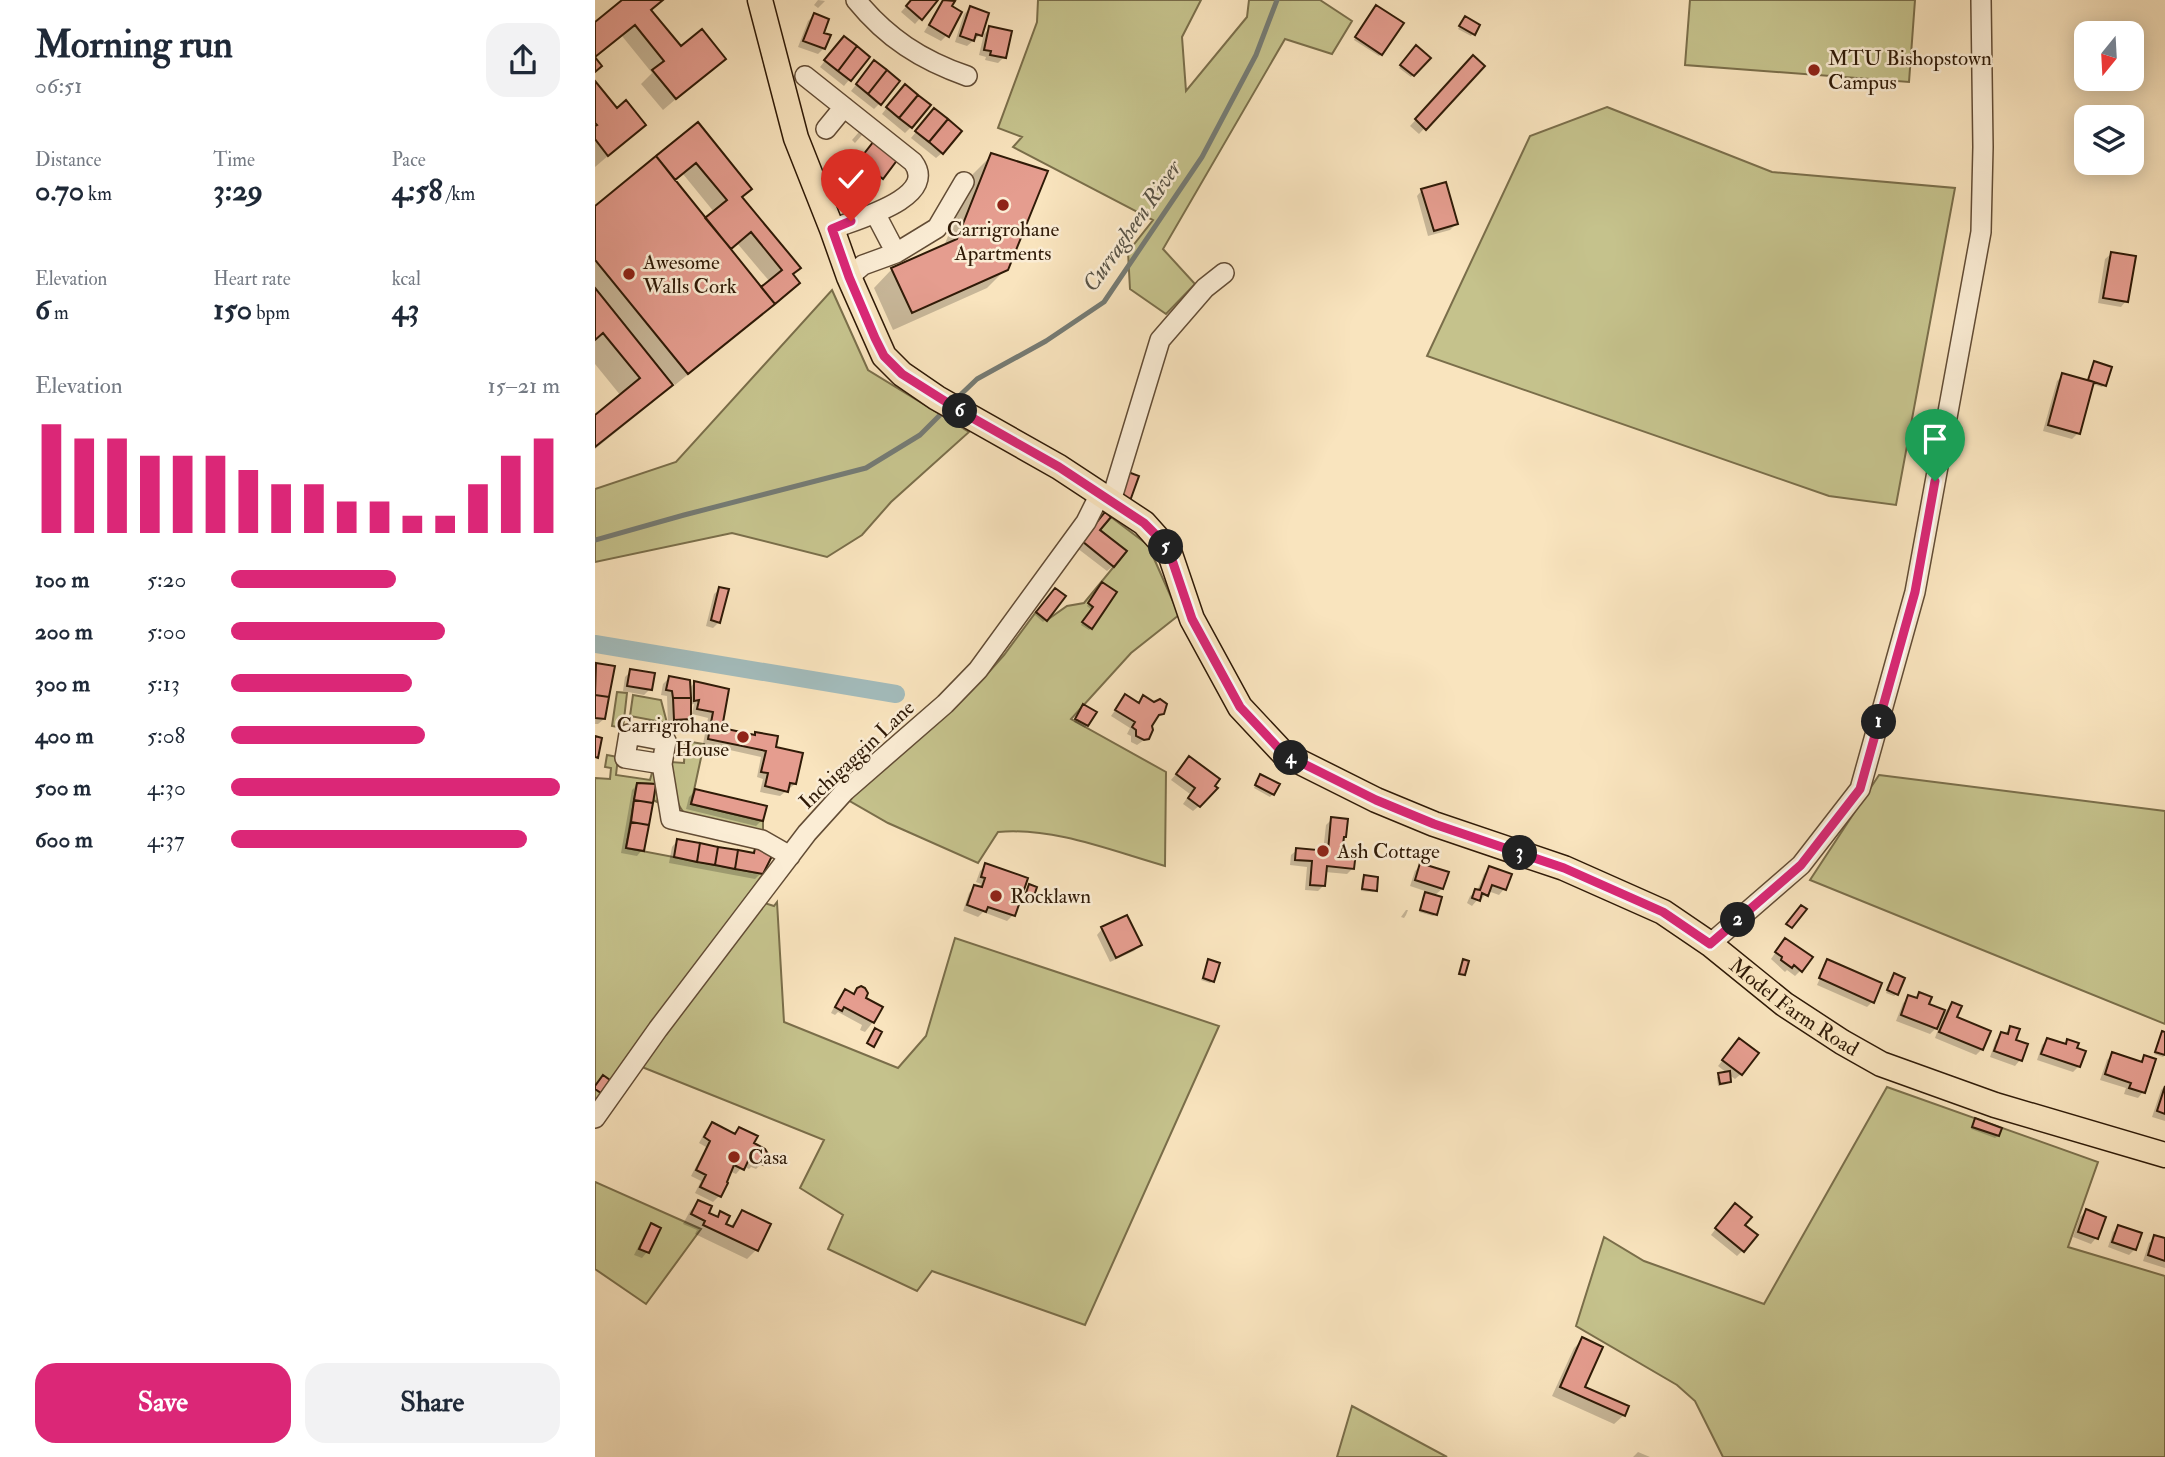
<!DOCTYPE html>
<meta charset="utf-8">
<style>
body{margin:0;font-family:"IM FELL Double Pica",serif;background:#f2f2f3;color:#1f2937;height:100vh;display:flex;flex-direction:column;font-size:26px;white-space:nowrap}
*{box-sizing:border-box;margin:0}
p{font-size:23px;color:#747a83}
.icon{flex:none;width:38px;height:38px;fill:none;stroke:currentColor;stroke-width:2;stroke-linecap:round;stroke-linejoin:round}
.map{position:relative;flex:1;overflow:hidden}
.details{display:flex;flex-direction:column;background:#fff;width:595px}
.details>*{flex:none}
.needle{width:46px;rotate:198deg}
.buttons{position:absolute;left:1479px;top:21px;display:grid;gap:14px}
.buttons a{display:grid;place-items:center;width:70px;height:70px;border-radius:14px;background:#fff;box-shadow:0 4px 18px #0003;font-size:35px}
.pin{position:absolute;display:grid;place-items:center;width:60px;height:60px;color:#fff;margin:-72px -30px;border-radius:50% 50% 50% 0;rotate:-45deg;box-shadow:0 0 7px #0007}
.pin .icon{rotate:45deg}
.km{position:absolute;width:35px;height:35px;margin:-18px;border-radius:50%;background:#222;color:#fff;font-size:19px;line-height:35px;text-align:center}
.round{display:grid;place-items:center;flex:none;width:74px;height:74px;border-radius:21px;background:#f2f2f3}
.headline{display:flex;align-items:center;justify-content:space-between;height:119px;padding:0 35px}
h1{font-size:38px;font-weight:700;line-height:52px}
.stats{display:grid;grid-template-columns:repeat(3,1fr);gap:10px;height:119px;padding:7px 35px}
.stats div{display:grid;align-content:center}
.stats b{font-size:30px;font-weight:700}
.stats small{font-size:19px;font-weight:400}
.stats p{font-size:19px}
.chart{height:196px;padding:14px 35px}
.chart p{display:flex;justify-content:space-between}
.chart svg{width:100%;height:126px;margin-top:7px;stroke:#db2777;stroke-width:6}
.button{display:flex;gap:14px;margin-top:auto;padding:14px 35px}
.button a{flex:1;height:80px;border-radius:21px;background:#db2777;color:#fff;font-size:28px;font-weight:700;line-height:80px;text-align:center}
.button a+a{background:#f2f2f3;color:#1f2937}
ul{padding:0 35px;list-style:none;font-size:23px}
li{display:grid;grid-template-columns:112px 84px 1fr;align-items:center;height:52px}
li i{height:18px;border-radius:9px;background:#db2777}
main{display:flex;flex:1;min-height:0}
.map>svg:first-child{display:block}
.green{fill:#c5c28c;stroke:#7a6e4a;stroke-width:2}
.shadow{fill:#0003;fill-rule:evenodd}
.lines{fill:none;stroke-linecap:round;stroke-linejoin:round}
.stream{stroke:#757b74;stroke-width:5}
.canal{stroke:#a3bcbc;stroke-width:18}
.building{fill:#e59d8f;stroke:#2f1a07;stroke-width:2}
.minor-casing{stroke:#624c35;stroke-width:22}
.major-casing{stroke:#2f1a07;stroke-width:27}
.minor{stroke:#fbedd5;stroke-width:19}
.major{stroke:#f9e4be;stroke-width:24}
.route-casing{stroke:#fff;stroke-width:14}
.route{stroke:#db2777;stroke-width:9}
.poi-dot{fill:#8f2418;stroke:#fbedd5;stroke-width:2.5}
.labels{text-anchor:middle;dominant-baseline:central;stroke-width:5;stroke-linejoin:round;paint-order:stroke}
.poi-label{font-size:21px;fill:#2f1a07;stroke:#fbedd5;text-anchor:start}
.street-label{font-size:21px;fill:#2f1a07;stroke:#fbedd5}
.water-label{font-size:23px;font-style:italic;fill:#585346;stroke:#fbedd5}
</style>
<main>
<section class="details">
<div class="headline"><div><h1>Morning run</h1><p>06:51</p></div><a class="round"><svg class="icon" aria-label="share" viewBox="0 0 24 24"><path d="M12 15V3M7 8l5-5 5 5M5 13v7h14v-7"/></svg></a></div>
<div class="stats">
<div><p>Distance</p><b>0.70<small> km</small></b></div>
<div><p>Time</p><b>3:29</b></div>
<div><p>Pace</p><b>4:58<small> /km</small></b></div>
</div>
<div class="stats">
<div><p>Elevation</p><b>6<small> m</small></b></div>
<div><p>Heart rate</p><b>150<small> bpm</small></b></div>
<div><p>kcal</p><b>43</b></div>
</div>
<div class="chart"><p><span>Elevation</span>15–21 m</p>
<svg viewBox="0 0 160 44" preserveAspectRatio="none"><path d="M5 44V6M15 44V11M25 44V11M35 44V17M45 44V17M55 44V17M65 44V22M75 44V27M85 44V27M95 44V33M105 44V33M115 44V38M125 44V38M135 44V27M145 44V17M155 44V11"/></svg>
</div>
<ul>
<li><b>100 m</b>5:20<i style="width:50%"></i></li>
<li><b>200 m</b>5:00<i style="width:65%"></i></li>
<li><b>300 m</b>5:13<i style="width:55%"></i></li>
<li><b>400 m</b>5:08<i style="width:59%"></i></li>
<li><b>500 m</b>4:30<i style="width:100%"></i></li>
<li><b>600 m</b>4:37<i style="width:90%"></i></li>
</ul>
<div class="button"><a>Save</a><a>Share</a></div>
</section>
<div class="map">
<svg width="1570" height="1457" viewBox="0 0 1570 1457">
<rect width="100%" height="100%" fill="#f9e4be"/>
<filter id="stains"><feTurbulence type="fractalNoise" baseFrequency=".00286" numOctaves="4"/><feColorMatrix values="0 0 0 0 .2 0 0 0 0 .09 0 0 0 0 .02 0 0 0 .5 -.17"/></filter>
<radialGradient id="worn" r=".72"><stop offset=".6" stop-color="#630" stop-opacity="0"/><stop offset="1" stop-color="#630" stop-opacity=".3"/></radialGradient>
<path class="green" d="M443,0H606L587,37L591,91L652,17L654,0H725L757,21L737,54L690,39L568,249L600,284L571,314L535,289L533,252L558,220L418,147L427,137L403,128L442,22Z
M1095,0H1320L1314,82L1090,65Z
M1012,107L1177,172L1360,188L1301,505L1234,496L832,356L935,136Z
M237,290L273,370L374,432L296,502L267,535L232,557L137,533L0,562V489L81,462Z
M516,517L553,545L584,615L536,653L476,719L571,772L570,866C517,851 459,827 403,832L383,863L293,823L253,800L385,682L409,655L441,612L452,620L472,606L489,603L531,552L505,530Z
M22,692L32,693L28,728L17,726Z
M38,695L66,700L72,723L35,716Z
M90,741L109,744L96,804L168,821V831L92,816C77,802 79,781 76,762L89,763Z
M12,755L23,757L21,775L55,780L58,769L66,784L62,802L58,800L61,784L42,783L31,848L168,874L0,1106V778L15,779L16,768L10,767Z
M1284,775L1570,811V1024L1215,880Z
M166,902L179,906L182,902L189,1022L303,1068L331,1036L360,938L624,1026L490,1325L337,1271L322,1291L233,1249L248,1215L205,1188L229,1140L47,1067Z
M1292,1087L1503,1162L1473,1247L1570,1276V1457H1128L1100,1401L1082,1385L981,1326L1009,1237L1049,1261L1169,1304Z
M0,1182L106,1229L51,1304L0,1269Z
M757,1406L852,1457H742Z"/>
<path class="shadow" d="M30,0H69L55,11L86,49L129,58L68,110L46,84L57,73L27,36L0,58V24Z
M223,0L230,1L223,8L219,5Z
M317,0H341L320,24L306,12Z
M349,0L358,2L352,35L346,41L329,32Z
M375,8L385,35L372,46L360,42L369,14Z
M779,9L786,54L784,56L759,40Z
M219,15L227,34L229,48L223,54L203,47L213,21Z
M868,21L883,26L876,36L863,29Z
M395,28L409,57L403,63L390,60L391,57L384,55L389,34Z
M243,44L273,57L249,86L225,67Z
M822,48L833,58L816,77L804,68Z
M878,58L887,66L824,134L815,126Z
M274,68L285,103L279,109L256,91Z
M0,84L21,110L49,125L0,167Z
M304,92L316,127L310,133L287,114Z
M334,116L347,153L341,158L316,138Z
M103,125L146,198L197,275L191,295L80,385L78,383L57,403L0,449V417L26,396L0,364V208ZM88,174L119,212L110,220L79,181ZM142,243L175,282L166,289L134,250Z
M264,132L267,135L260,143L257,140Z
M273,149L300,160L281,183L273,178L266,185L246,194L235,169L240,163L261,169L270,175L275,170L264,161Z
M397,155L411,269L392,288L298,330L279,288L297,269L349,246L378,174Z
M827,190L861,224L855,230L833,236L822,196Z
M1516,254L1531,301L1526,307L1503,303L1510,259Z
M1499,363L1509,385L1507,387L1497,384L1483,433L1477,439L1448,431L1462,381L1468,375L1492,382Z
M504,520L502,531L518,566L512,571L482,548Z
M505,586L496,628L494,630L486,625L497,610L492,606Z
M125,589L124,622L118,628L111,626L119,594Z
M458,592L451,619L448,622L440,615Z
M1,665L9,719L3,724H0Z
M36,671L55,689L49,695L28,691L30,677Z
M74,678L94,689L99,683L132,690L125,730L158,737L161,733L179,748L200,784L185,796L165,792L168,779L162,777L166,757L108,744L113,718L97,714L99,704L94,705L95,719L89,724L73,725L72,696L66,695L68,684Z
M530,696L542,704L549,697L567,713L559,719L552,738L542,745L536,742V736L532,734L535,728L516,716Z
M486,709L492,725L490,728L479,722Z
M594,758L604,806L598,811L588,804L595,794L576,780Z
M663,778L678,794L675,797L659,788Z
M43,784L47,850L42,856L26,853L37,790Z
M100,791L167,820L161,826L91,809L94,797Z
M737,819L747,839L745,852L758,868L752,874L730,872L729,885L723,891L710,890L712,867L695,865L696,855L702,850L728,852L731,825Z
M82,841L157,855L161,850L166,873L160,879L74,863L77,847Z
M391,865L418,915L412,921L388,912L383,917L368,911L374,893L380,887L384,888L386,884L381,882L385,871Z
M826,865L852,873L847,889L839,896L841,914L838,916L824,912L828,896L833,892L815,886L820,871Z
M895,868L909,889L904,895L893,891L886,900L883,899L877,906L872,903L875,896L882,891L889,874Z
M769,877L780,890L778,892L766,891L767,879Z
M811,910H813L811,915L809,918L806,917Z
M507,929L545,945L539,951L515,962L502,935Z
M1185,946L1206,970L1200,976L1192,970L1190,972L1176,959Z
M614,961L618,981L615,983L606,980Z
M1233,961L1277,1002L1272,1007L1222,985L1231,965H1228Z
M1298,977L1302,994L1299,996L1291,993Z
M263,989L278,1022L270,1032L265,1030L267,1025L243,1012L240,1015L236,1013L244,997L250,992L257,995Z
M1324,994L1332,1005L1350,1012L1357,1004L1360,1018L1387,1049L1381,1055L1340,1038L1345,1024L1335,1034L1301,1021L1308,1003L1314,997L1319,999Z
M1416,1028L1425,1060L1420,1066L1395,1057L1401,1040Z
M1567,1033L1570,1034V1055L1568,1057L1559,1054Z
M1452,1040L1469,1045L1473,1041L1484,1066L1478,1072L1442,1060L1447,1045Z
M1139,1046L1146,1074L1140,1079L1133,1074L1134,1082L1132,1084L1123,1086L1122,1077L1132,1073L1123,1066Z
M1518,1054L1544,1063L1550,1057L1548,1092L1543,1098L1529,1094L1531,1088L1505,1080L1512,1060Z
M1570,1086V1121L1557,1117L1566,1090Z
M1380,1120L1405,1129L1403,1136L1400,1138L1376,1129Z
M117,1124L138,1135L144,1129L157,1144L166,1164L161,1169L156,1167L154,1169L148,1166L141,1174L134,1171L124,1196L118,1202L100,1193L106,1181L96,1176L111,1147L104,1143L111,1130Z
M104,1202L111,1214L121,1218L126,1213L129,1224L135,1227L147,1212L161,1250L152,1259L100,1234L102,1230L88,1224L95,1211Z
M1134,1211L1148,1225V1250L1142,1256L1116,1235Z
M1491,1211L1501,1238L1496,1244L1478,1237L1485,1217Z
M57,1226L64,1229L52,1252L47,1258L39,1255L51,1231Z
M1524,1227L1540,1249L1534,1255L1513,1247L1518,1232Z
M1560,1237L1570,1240V1268L1548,1261L1554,1243Z
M988,1339V1388L1029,1415L1019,1424L957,1396L979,1348Z
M1043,1452L1055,1457H1038Z"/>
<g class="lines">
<path class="stream" d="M359,401L382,379L451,341L509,302L607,157L661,55L682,0
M0,540L89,515L271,468L325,435L350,410"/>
<path class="canal" d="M0,644L301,694"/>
</g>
<path class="building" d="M27,0H68L56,10L86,46L107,29L131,59L81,99L57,70L69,61L40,25L0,57L7,66L0,72V22Z
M316,0H343L327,20L311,6Z
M348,0L360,1L357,6L367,12L354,37L334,25Z
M781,5L809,23L787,55L760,37Z
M375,6L394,13L387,36L381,34L379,41L365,36Z
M219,13L234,19L229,33L236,35L230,49L208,41Z
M870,16L885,25L880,35L864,26Z
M394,26L417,31L411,58L395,55L396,51L389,50Z
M249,36L262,46L243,71L229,60Z
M821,45L836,58L819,76L805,65Z
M262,46L275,57L256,81L243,71Z
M878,55L890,66L831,130L820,119Z
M279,60L292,70L273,94L261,84Z
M292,70L305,81L286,105L273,94Z
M0,81L22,108L31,100L51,125L13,156L0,139V126L2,125L0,123Z
M310,84L323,95L304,118L291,107Z
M323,95L336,105L317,128L304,118Z
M339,108L353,119L334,142L320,131Z
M353,119L367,131L348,154L334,142Z
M103,122L157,189L147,197L206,268L198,274L205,283L180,304L166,287L187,270L156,232L136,249L110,218L132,200L101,163L80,180L61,156Z
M279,141L303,159L288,179L275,169L279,163L268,155Z
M396,153L453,171L413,270L317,313L296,268L362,239Z
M256,154L262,167L267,165L274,179L252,189L239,161Z
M61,156L180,304L93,374L0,260V206Z
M851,182L863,224L839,231L826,189Z
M1516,252L1541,256L1533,302L1508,298Z
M0,288L78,385L0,447V415L45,378L8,333L0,340Z
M1499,361L1517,367L1511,386L1493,380Z
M1467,373L1499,382L1485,434L1453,425Z
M533,472L544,476L535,501L523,496Z
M510,512L516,517L505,530L532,551L519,567L487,541Z
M507,582L522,592L497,629L487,622L498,607L493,603Z
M124,587L134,589L125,623L116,620Z
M460,588L471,596L452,621L441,612Z
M1,663L20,666L14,697L0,695Z
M35,669L60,673L57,690L32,686Z
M74,676L95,680L96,698H78L77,691L71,690Z
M99,681L134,689L127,728L160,735V732L183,736L181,747L208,753L201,784L195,783L193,792L170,786L173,773L166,772L171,751L113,739L118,712L102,709L104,700L99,701Z
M530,694L544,703L548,695L559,702L565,699L572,704L569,714L564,715L557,726L558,730L554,739L549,740L541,736V730L537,727L540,722L520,710Z
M0,695L14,697L10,719L0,718Z
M78,698H96V719L79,720Z
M488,704L502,712L493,726L480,719Z
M0,736L7,738L3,758L0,757Z
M594,756L625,779L620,786L623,788L605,807L593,798L600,788L581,774Z
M665,774L685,784L679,795L660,785Z
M42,783L61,784L58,803L39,800Z
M100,789L172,806L168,821L96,804Z
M39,800L58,803L54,825L36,822Z
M736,817L753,819L751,837H749L747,851L761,852L759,869L732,866L730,886L715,885L717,861L700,860L701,848L733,851Z
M36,822L54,825L49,851L31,848Z
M82,839L105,843L102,862L79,857Z
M105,843L123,847L120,865L102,862Z
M123,847L143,850L140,869L120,865Z
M160,848L170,851L177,856L168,874L140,869L143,850L159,853Z
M390,863L433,878L420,916L393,907L391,912L372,905L379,885L387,887L390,878L386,877Z
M825,863L854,872L848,889L820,880Z
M894,866L917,874L911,890L897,885L893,896L887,893L885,901L877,898L880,889L885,890Z
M769,875L783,877L782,891L767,889Z
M434,884L442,887L439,896L431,893Z
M830,892L847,897L842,915L825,910Z
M1206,905L1212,909L1197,928L1191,924Z
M532,915L547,945L521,958L506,927Z
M1190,938L1218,957L1207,972L1199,965L1197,968L1186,960L1187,957L1180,952Z
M613,959L625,963L619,982L608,978Z
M868,959L874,961L870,975L864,974Z
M1232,959L1287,983L1279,1003L1224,978Z
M1299,973L1310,978L1303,995L1292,990Z
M266,986L270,988L273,993L271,998L288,1007L279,1023L249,1007L247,1011L240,1007L250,989L259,994L262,988Z
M1324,992L1337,997L1334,1004L1350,1010L1342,1029L1306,1015L1313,995L1322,998Z
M1357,1002L1367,1006L1362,1017L1396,1031L1388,1050L1344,1032Z
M1415,1026L1425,1029L1421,1040L1433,1044L1427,1061L1399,1051L1406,1032L1413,1034Z
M280,1028L287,1032L279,1047L272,1043Z
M1567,1031L1570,1032V1055L1560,1052Z
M1144,1038L1164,1053L1147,1075L1127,1060Z
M1452,1038L1471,1044L1472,1039L1484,1043L1482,1048L1491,1051L1485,1067L1446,1054Z
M1517,1052L1547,1062L1549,1055L1561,1059L1550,1093L1534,1088L1536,1083L1510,1074Z
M1135,1071L1136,1082L1125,1084L1123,1073Z
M8,1075L15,1080L6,1093L0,1089V1086Z
M1570,1086V1114L1562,1111Z
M1380,1118L1407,1128L1404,1136L1377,1127Z
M117,1122L140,1134L144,1127L163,1136L159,1143L170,1149L173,1154L168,1165L162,1162L161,1165L153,1161L149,1170L139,1165L132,1182L133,1183L126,1197L105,1187L111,1175L101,1170L115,1141L109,1137Z
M103,1200L117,1206L114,1213L123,1217L125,1211L135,1216L131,1224L138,1227L147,1210L176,1224L163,1251L108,1225L110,1221L96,1214Z
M1140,1203L1157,1217L1150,1225L1163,1235L1149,1252L1120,1228Z
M1491,1209L1511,1217L1503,1239L1483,1232Z
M56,1223L66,1228L54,1253L44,1249Z
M1523,1225L1547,1233L1541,1250L1517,1242Z
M1559,1235L1570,1238V1261L1553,1255Z
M987,1337L1008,1347L990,1387L1034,1406L1030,1416L965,1387Z"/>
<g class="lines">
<g class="minor-casing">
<path id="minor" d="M261,0C292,38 326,60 372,76
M210,76L318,162C345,198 259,220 237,229
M231,129L249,107
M280,213L301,253
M254,277L268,265L301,253L342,228L369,182
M516,501L565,340L610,288L629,273
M67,764L30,758L34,734L71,741L67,764L76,819L167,840L195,856
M1115,944L1206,865L1265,789L1320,592L1386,232L1388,147L1386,0
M0,1118L63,1029L212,833L250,791L350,704L383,670L491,522L505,494"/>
</g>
<g class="major-casing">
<g id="major">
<path id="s1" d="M165,0L201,138L237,229L254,277L289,356L307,374L342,398L464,467L549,523L574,551L597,619L645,707L689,754L781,800L839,824L969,868L1068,912L1115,944L1189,1004L1247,1042L1286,1064L1400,1105L1570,1155"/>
</g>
</g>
<use href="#minor" class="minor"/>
<use href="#major" class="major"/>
</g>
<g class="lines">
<g class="route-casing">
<path id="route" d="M256,221L237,229L254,277L280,338L289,356L307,374L367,412L464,467L549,523L563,537L574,551L597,619L645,707L689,754L781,800L839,824L969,868L1068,912L1115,944L1206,865L1265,789L1320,592L1340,481"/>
</g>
<use href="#route" class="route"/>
</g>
<g class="poi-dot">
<circle cx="1219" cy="70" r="7"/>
<circle cx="408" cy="205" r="7"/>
<circle cx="34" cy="274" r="7"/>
<circle cx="148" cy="737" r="7"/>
<circle cx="728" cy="851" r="7"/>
<circle cx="401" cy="896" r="7"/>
<circle cx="139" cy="1157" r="7"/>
</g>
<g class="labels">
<g class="poi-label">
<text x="1233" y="58">MTU Bishopstown<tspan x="1233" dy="24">Campus</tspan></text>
<text x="408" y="229" text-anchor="middle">Carrigrohane<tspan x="408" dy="24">Apartments</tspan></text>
<text x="48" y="262">Awesome<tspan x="48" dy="24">Walls Cork</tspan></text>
<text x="134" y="725" text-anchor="end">Carrigrohane<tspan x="134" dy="24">House</tspan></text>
<text x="742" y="851">Ash Cottage</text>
<text x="415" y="896">Rocklawn</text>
<text x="153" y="1157">Casa</text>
</g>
<g class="street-label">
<text transform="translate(262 755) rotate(-43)">Inchigaggin Lane</text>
<text stroke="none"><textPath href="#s1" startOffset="1535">Model Farm Road</textPath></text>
</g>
<g class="water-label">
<text transform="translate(537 226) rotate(-55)">Curragheen River</text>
</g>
</g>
<rect width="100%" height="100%" filter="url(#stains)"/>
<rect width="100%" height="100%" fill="url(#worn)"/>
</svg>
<div class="buttons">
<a><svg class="needle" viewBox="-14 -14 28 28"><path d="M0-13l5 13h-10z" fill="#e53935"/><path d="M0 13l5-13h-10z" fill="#747a83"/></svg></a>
<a><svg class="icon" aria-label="layers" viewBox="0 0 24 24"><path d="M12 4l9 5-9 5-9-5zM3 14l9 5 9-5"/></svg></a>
</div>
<div class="pin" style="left:1340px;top:481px;background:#1e9e55"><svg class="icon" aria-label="arrive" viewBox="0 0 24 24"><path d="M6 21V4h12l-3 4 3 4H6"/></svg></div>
<div class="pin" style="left:256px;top:221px;background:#d93025"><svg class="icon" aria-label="check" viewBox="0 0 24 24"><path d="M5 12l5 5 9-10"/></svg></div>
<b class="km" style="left:1284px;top:722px">1</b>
<b class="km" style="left:1143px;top:920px">2</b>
<b class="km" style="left:925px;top:853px">3</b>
<b class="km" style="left:696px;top:758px">4</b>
<b class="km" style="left:571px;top:547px">5</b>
<b class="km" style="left:365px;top:411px">6</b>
</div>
</main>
